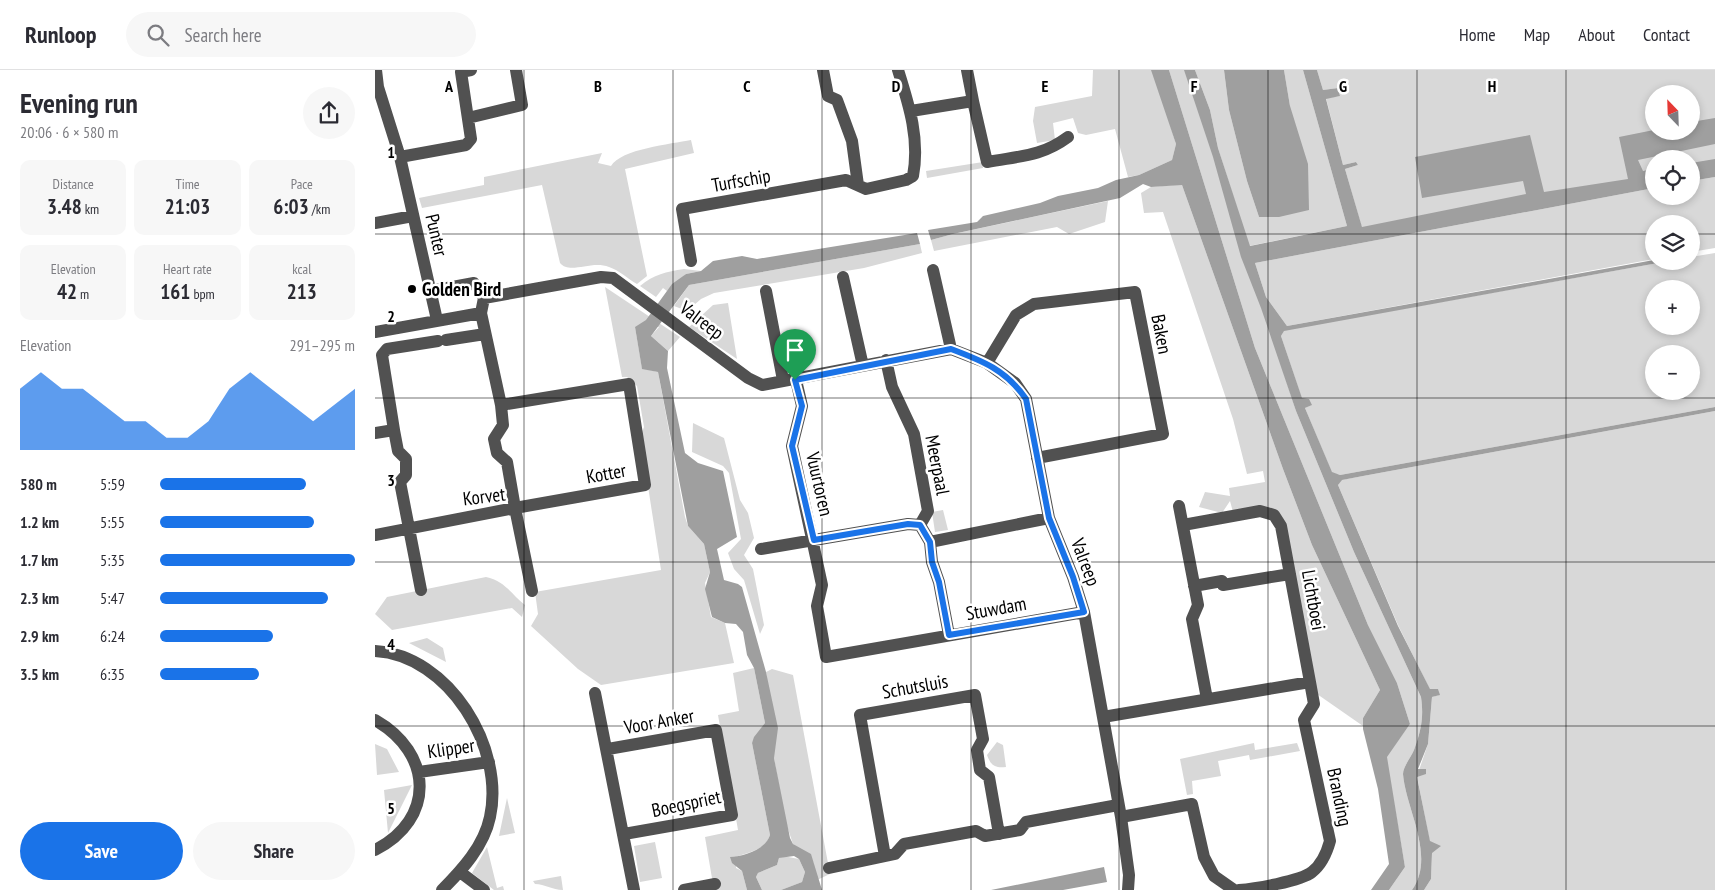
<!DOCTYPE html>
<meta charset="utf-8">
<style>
body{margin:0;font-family:"PT Sans Narrow",sans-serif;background:#f7f7f7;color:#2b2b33;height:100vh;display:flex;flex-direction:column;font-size:19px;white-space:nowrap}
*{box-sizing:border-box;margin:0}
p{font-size:16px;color:#7c7c81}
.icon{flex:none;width:28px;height:28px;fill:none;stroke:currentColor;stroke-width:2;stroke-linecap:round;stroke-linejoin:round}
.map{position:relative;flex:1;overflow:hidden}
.details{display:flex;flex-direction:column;background:#fff;width:375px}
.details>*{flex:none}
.needle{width:32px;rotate:337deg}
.controls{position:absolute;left:1270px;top:15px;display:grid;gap:10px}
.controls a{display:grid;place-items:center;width:55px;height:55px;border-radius:50%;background:#fff;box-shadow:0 2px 8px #0003;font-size:25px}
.pin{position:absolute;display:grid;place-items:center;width:42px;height:42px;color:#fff;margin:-51px -21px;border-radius:50% 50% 50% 0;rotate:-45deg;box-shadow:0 0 5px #0007}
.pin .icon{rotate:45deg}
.round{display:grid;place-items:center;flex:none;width:52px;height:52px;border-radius:26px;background:#f7f7f7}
.summary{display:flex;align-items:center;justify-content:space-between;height:85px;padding:0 20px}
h1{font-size:28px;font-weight:800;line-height:38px}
.stats{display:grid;grid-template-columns:repeat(3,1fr);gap:8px;height:85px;padding:5px 20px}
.stats div{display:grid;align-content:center;border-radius:10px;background:#f7f7f7;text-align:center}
.stats b{font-size:21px;font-weight:800}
.stats small{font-size:14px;font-weight:400}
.stats p{font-size:14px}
.chart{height:140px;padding:10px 20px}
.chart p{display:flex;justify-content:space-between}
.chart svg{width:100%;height:90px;margin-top:5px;fill:#1a73e8;opacity:.7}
.action{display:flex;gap:10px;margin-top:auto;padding:10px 20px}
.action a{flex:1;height:58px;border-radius:30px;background:#1a73e8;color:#fff;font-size:20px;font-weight:800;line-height:58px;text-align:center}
.action a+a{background:#f7f7f7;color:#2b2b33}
ul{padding:0 20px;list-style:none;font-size:16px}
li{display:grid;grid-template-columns:80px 60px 1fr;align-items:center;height:38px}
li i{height:12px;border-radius:6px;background:#1a73e8}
header{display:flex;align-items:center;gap:30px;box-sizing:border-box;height:70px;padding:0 25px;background:#fff;border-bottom:1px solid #e1e1e2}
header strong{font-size:24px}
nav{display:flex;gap:28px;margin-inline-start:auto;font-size:18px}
.search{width:350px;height:45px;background:#f7f7f7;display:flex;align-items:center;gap:12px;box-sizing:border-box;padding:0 18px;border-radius:28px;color:#7c7c81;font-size:19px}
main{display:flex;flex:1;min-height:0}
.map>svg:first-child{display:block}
.green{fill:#d8d8d8;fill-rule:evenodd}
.water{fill:#9f9f9f}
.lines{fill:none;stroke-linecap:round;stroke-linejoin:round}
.minor{stroke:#515151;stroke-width:12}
.route-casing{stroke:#fff;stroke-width:10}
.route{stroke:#1a73e8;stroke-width:6}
.grid{fill:none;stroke:#000;stroke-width:1;stroke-opacity:0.55}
.poi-dot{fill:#000;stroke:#fff;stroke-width:2}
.labels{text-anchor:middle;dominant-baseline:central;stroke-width:5;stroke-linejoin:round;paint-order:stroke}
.street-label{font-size:19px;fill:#000;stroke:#fff}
.poi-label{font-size:19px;font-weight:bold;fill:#000;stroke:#fff;text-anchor:start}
.grid-label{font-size:16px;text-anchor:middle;font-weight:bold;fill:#000;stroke:#fff;stroke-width:5;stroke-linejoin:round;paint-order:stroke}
</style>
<header>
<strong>Runloop</strong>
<div class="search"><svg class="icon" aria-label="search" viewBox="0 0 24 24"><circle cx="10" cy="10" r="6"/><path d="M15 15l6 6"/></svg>Search here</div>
<nav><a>Home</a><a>Map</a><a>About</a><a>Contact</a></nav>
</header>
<main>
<section class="details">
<div class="summary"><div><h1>Evening run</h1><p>20:06 · 6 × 580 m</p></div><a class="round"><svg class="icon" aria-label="share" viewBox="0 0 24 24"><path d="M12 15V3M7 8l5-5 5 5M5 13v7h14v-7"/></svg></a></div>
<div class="stats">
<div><p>Distance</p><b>3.48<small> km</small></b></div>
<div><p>Time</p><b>21:03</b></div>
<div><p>Pace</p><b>6:03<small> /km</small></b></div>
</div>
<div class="stats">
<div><p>Elevation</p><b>42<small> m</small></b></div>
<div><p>Heart rate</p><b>161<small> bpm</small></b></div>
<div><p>kcal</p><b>213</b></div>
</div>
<div class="chart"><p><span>Elevation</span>291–295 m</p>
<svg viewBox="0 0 160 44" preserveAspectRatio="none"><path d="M0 44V14L10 6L20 14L30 14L40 22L50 30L60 30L70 38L80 38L90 30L100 14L110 6L120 14L130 22L140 30L150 22L160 14V44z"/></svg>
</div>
<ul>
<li><b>580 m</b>5:59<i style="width:75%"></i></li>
<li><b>1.2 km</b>5:55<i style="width:79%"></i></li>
<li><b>1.7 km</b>5:35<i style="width:100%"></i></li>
<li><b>2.3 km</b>5:47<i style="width:86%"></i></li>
<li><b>2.9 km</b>6:24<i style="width:58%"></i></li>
<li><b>3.5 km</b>6:35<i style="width:51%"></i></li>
</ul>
<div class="action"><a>Save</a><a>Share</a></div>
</section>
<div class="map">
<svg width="1340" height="820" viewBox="0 0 1340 820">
<rect width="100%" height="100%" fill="#fff"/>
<path class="green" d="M718,0H778L801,74L797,90L764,105L753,107L740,59L711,65L703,63L698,48L678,53L680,70L662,73L658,51L660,37L717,26Z
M794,0H811L921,341L979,482L1046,627C1049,648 1046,661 1039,680C1036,687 1028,697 1028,704C1031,740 1061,786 1037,820H1014L1030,797L1011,687L1035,654L1022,613L993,555L880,278Z
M820,0H849L854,40L872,111L884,147H904L915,36L909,0H928L972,156L874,176L843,78L835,40Z
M942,0H1340V98L1316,102V89H1279V108L987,158L970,99L983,95L981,92L968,95L951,28L965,26L963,18L948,20ZM1279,24H1316V61H1279Z
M316,70L319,83L250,99L272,206L262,214C253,209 244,200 234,197C216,190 195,205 185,193L167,115L47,138L44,128L109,115V107L227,83L223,93L236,96C246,79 296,74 316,70Z
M608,92V98L552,108L551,101Z
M1340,107V178L1316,182V154H1279V189L912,256L891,227L880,193L1279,118V126H1316V111Z
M799,115H807L908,399L937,475L1005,620L988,648V656L942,624L906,450L858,442L855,431L847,443L824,437L830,422L855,426L854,418L890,412L888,401L872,404L858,349L788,142L769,143L766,123L776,117Z
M733,131L730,152L694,164L682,157L559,181L556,170L578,164Z
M545,174L547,183L489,198L339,223L326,229L312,241L299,236L314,215Z
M1340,183V337L965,405L957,403L930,338L936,335L927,329L906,266L909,260L1294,191H1316V187ZM1279,219H1316V256H1279ZM1279,284H1316V321H1279Z
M309,199L326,201L311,204L292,221L288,218L281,227L265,216C279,204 291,202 309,199Z
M230,217L305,267L293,281L276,266L284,257H260L267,298L283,302L310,447L313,456L329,474L335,502L330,513L336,547L350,553L359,593L226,615L203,599L156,556L163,544L160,522L286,500L272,410L266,365L269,357L262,316L252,307H247Z
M353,233L362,289L314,257L338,235Z
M1340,341V820H1049L1056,809L1057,783L1042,706L1053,674L1057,627L1064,625L1063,619L1055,620L1023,555L963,415L966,410L988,406Z
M318,353L349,368L365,430L373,443L379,468L369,485L378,499L389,555L385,564L369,510L359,499L353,483L366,469L354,403L348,396L317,382Z
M568,440L573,460L560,462L557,442Z
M111,507C130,511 136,524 150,535L147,547L137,538L17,560L0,544L12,527Z
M52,568L68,578L71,592L34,573Z
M379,598L390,653L377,673L395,765C391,780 374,782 361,787V798L367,801L372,820H339L330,767L363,760L343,645L364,641L358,603Z
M397,599L418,605L455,804L442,810L438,792L418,774L410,750L399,688L391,602Z
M622,672L628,675L631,697C620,698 616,696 612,685Z
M879,673L880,680L922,673L925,681L875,690L874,685L843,691L846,706L817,711L818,724L812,725L805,689Z
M0,674L12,679L24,702L2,705Z
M37,715L13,763L9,720Z
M132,728L140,763L124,766Z
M280,772L287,808L265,812L259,776Z
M112,777L122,818L128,816L129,820H119L97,803Z
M408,786L424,789L430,802L427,812L406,820H387L381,807L383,803L402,795L404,788Z
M186,806L188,820C177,820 170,814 160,814L158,811Z"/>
<path class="water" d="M776,0H794L880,278L993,555L1022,613L1035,654L1012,687L1030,797L1014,820H996L1014,794L1003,719L988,659V648L1005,620L937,475L908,399L807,115L776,117L768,114L745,128L578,164L556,170L553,160L602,152L608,146L665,133L683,126L723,118L741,110L764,105L797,90L801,74Z
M809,0H820L835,40L843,78L875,176L972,156L928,0H942L948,20L963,18L965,26L951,29L968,95L981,92L983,95L970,99L987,157L1151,124L1148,111L1047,128L1040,87L1155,65L1169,122L1253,109L1244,67L1279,60L1316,61V52L1340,48V74L1263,90L1268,101L1279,99V118L880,193L891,227L912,256L1279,190L1294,191L909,261L906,266L927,328L934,329L937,335L930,338L957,402L965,405L1340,337V341L988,406L967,410L963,415L1023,556L1055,619H1063L1065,625L1057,627L1053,674L1043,699H1051V704L1042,707L1055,771L1066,776L1057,783L1056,809L1049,820H1037C1061,786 1031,740 1028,704C1028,697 1036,687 1039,680C1046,661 1049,648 1046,627L979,482L921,341L886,238L866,187L838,87Z
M849,0H909L915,36L933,94L934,140L904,147H884L872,111L854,40Z
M1340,89V107L1316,111V93Z
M542,163L545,174L314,215L276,266L293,281L292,298L310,383L323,393L348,401L362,467L342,479L349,510L363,514L367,517L391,602L403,658L399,688L415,768L418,774L436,784L447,820H406L427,812L430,802L424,789L419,786L404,788L402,795L383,803L381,807L387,820H372L367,801L357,793L355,787C369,787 391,779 395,765L377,673L379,667L390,653L379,598L372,585L368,562L361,554L350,553L337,547L330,519L335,502L329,474L313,456L283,302L267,299L260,257L271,250L297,214L311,204L326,201L338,191L367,186L382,189Z
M729,797L732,812L688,820H616Z"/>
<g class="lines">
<path class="minor" d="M1,0L3,17L25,87L62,250
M448,0L453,26L462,30L477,71L483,115
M598,31L612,92C644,86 666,87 693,67
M536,41L598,31L592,0
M93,48L147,35L141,0
M25,87L91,75L96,69L86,2L96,0
M0,153L38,146
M316,191L307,139L471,110L491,119L531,110L538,106C545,69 534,35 523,0
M558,200L576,279
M468,207L488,296
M56,221L99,213L109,228L106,243L126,335L254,314L270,415L140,438L132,392L122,383L119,369L128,355L126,335
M391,221L408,310
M109,228L226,207L238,208L373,308L387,315L576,279L612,293L640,313L651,329L674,448L698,507L709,542L746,747L754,805L753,820
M0,262L106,243
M71,270L110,264
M511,290L517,317L539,364L553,441L545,455L555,472L557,492L564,512L574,565
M612,293L641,245L659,234L760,222L788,364L662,388
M421,310L427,336L417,376L447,515L442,536L451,587L709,542
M19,360L23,381L31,389V405L25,412L46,520
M0,363L19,360L7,285L12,279L63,271
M804,436L823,535L817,549L832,629
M0,465L140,438L157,521
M555,472L674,448
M386,479L533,454L545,455
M819,516L847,511L848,515L915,504
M0,581C74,585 130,678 115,747C109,776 87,800 67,820
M220,623L259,820
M728,647L935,612L906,456L899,445L885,441L808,455
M0,650C58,683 61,749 0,780
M233,679L341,660L357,745L249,764
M44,702L114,692
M746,747L817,734L829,787L839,806L859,820
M510,786L485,645L600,625L608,669L602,680L605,700L614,707L624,764
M454,798L520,784L529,774L601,761L610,766L645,760L651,752L743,735
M85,802L109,820
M309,820L340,814
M864,820C879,819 926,811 937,802C946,795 952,782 955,771L929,650L939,634L935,612"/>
</g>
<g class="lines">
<g class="route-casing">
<path id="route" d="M576,279C608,291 631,300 651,329L674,448L698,507L709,542L574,565L564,512L557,492L555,472L545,455L533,454L439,470L417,376L427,336L420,310Z"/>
</g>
<use href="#route" class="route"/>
</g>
<path class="grid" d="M149,0V820M298,0V820M447,0V820M596,0V820M744,0V820M893,0V820M1042,0V820M1191,0V820M0,164H1279M1316,164H1340M0,328H1340M0,492H1340M0,656H1340"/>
<circle class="poi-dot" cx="37" cy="219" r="5"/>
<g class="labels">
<g class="street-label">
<text transform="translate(366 110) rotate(-10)">Turfschip</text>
<text transform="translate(62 165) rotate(77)">Punter</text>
<text transform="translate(327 250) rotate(37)">Valreep</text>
<text transform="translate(787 264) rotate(79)">Baken</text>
<text transform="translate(563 395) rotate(79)">Meerpaal</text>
<text transform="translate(231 403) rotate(-10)">Kotter</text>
<text transform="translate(445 414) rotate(77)">Vuurtoren</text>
<text transform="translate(109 426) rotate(-7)">Korvet</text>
<text transform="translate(711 492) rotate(69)">Valreep</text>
<text transform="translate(939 530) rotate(80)">Lichtboei</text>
<text transform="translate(621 538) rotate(-10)">Stuwdam</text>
<text transform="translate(540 616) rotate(-10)">Schutsluis</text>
<text transform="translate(284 651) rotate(-10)">Voor Anker</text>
<text transform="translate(76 678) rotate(-8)">Klipper</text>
<text transform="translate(965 727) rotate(78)">Branding</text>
<text transform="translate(311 733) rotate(-12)">Boegspriet</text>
</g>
<g class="poi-label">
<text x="47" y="219">Golden Bird</text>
</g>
</g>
<g class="grid-label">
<text x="74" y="22">A</text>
<text x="223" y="22">B</text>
<text x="372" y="22">C</text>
<text x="521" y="22">D</text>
<text x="670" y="22">E</text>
<text x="819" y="22">F</text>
<text x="968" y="22">G</text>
<text x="1117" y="22">H</text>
<text x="16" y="88">1</text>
<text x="16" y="252">2</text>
<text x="16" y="416">3</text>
<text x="16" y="580">4</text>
<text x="16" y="744">5</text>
</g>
</svg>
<div class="controls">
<a><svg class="needle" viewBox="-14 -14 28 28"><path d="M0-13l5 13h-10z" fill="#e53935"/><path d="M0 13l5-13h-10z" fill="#7c7c81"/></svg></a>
<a><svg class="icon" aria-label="locate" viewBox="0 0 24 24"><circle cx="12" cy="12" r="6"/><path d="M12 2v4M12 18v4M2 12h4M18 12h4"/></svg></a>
<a><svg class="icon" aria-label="layers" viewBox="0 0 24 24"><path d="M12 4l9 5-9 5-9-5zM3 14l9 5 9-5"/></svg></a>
<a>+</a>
<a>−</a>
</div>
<div class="pin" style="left:420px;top:310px;background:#1e9e55"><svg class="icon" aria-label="arrive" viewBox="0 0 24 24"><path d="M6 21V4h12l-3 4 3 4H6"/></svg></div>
</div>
</main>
